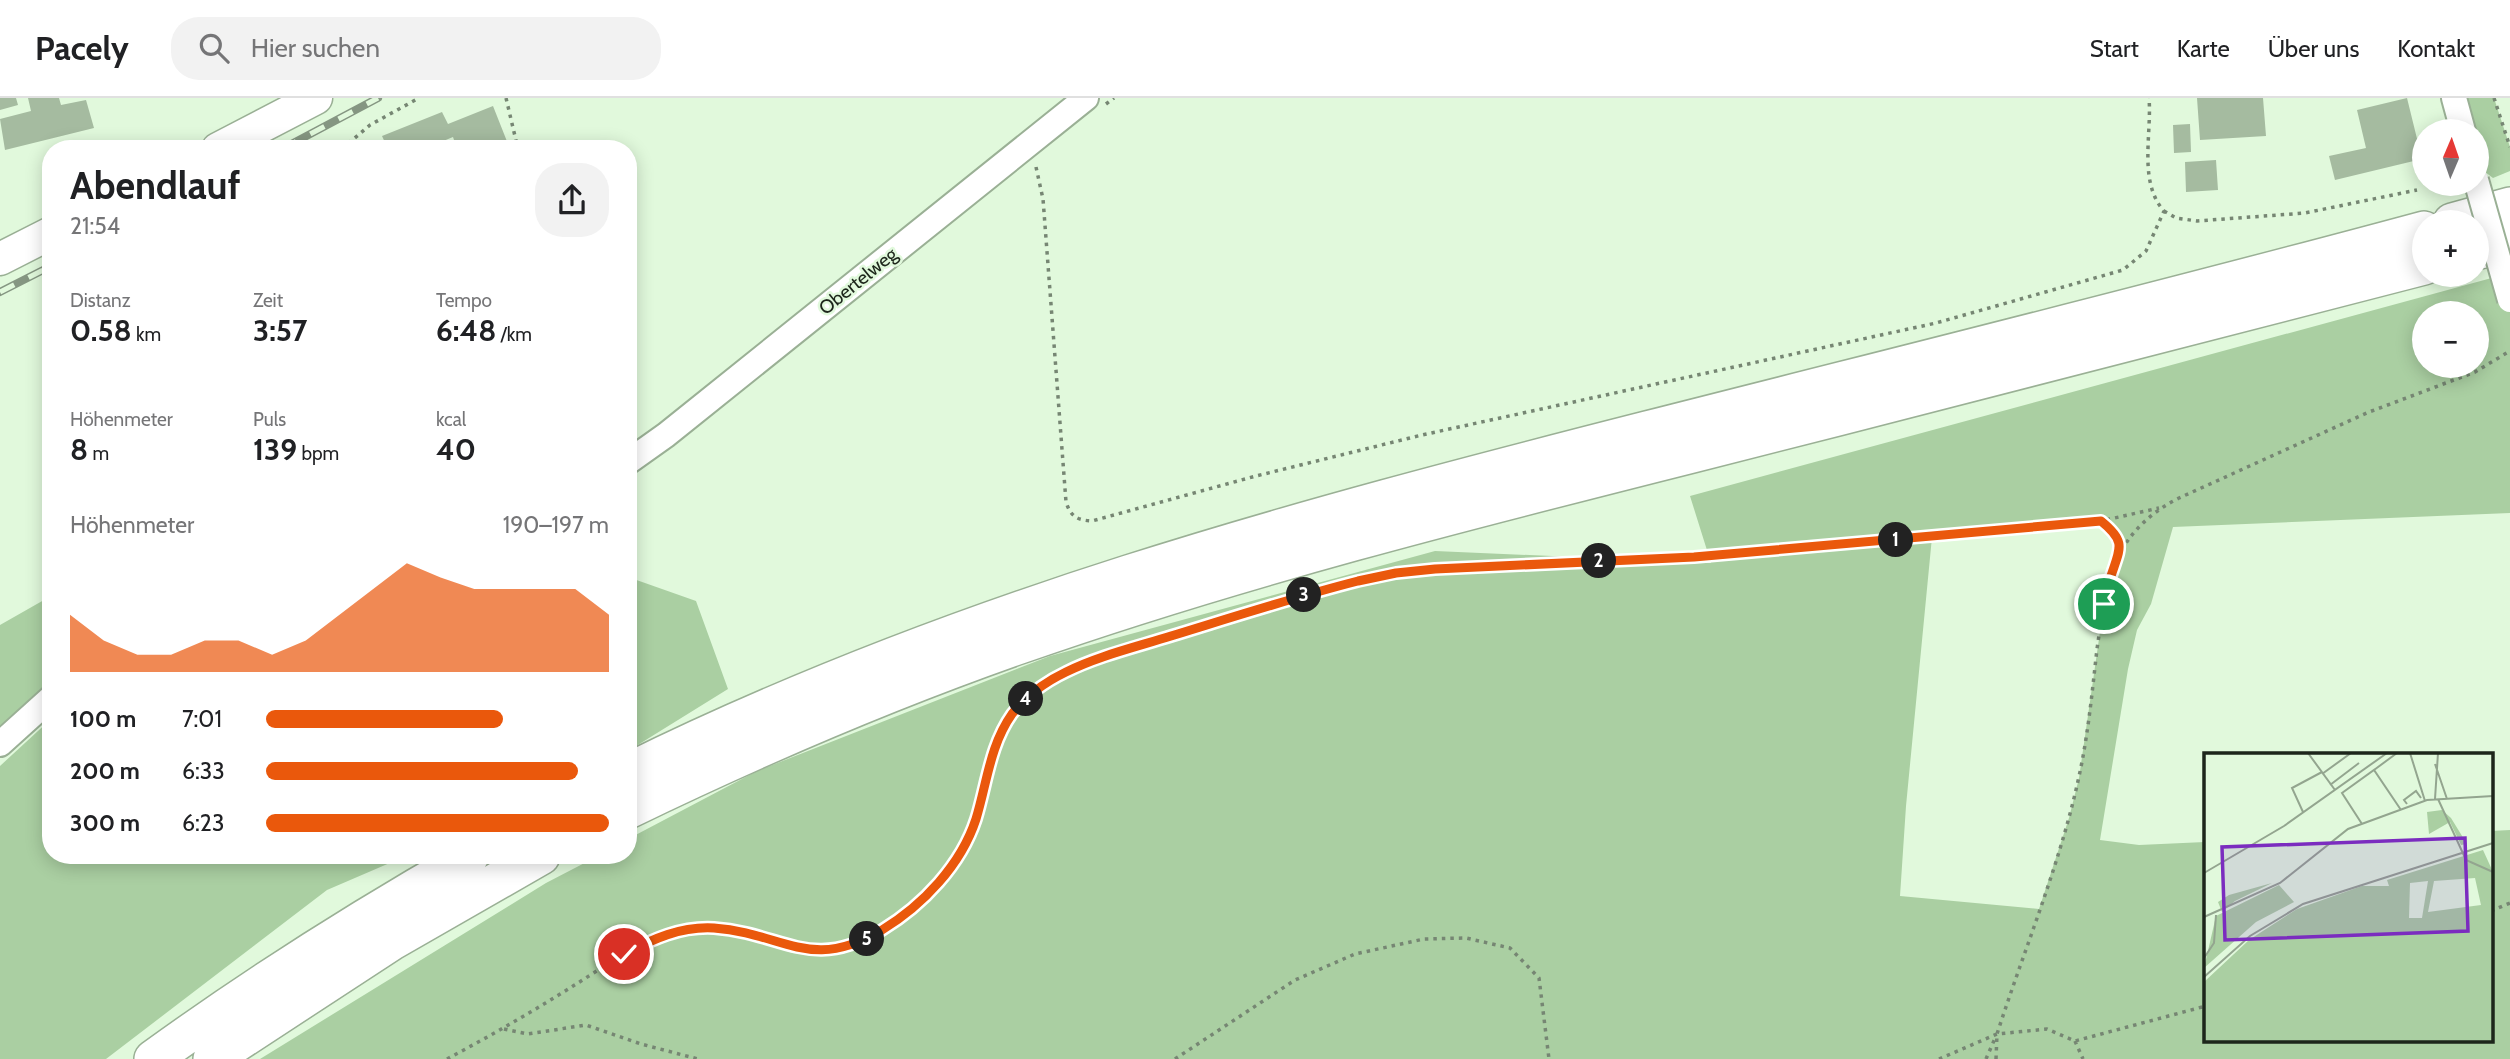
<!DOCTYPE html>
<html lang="de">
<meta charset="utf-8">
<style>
body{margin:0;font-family:Cabin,sans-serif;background:#f2f2f2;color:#202124;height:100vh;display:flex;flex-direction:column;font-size:26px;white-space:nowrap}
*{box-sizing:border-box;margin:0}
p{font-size:23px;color:#757577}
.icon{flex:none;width:38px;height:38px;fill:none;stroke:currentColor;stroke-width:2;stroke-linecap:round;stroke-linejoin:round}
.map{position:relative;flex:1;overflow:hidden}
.side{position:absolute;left:42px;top:42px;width:595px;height:724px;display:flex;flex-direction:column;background:#fff;border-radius:28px;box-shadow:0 4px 18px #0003}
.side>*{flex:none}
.needle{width:46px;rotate:2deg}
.buttons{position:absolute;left:2412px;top:21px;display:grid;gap:14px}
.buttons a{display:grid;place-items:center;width:77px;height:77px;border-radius:50%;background:#fff;box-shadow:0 4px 18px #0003;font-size:35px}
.pin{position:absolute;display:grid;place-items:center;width:60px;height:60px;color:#fff;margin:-30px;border:4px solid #fff;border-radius:50%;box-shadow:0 2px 7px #0007}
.km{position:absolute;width:35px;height:35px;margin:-18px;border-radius:50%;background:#222;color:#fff;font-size:19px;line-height:35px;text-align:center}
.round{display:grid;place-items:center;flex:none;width:74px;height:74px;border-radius:28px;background:#f2f2f2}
.head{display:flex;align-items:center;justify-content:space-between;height:119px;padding:0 28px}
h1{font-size:38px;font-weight:800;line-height:52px}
.metrics{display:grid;grid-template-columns:repeat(3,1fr);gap:10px;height:119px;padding:7px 28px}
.metrics div{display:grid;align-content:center}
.metrics b{font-size:30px;font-weight:800}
.metrics small{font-size:19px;font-weight:400}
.metrics p{font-size:19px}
.chart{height:196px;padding:14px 28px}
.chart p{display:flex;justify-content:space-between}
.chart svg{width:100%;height:126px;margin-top:7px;fill:#ea580c;opacity:.7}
ul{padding:0 28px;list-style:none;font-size:23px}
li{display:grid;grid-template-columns:112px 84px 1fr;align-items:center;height:52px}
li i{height:18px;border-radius:9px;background:#ea580c}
header{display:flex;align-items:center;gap:42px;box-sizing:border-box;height:98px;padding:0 35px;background:#fff;border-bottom:2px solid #e0e0e0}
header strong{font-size:33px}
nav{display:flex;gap:38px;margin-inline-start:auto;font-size:24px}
.search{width:490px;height:63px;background:#f2f2f2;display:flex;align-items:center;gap:18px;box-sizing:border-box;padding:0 24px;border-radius:28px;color:#757577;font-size:26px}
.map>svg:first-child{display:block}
.green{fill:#aacfa2;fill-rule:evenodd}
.building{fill:#a5bba0}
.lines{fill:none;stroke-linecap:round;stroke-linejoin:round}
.minor-casing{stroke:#9ab095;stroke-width:28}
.major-casing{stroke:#9ab095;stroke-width:35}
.highway-casing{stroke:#9ab095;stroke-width:40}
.path{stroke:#768673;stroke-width:3.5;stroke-dasharray:3.5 5;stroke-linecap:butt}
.minor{stroke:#fff;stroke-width:24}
.major{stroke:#fff;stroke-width:32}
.highway{stroke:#fff;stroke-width:37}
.rail-casing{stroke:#859682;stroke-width:8}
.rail{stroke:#e1f9dc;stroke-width:5;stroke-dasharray:16;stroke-linecap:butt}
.minor-bridge-casing{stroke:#9ab095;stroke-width:28;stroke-linecap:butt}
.minor-bridge{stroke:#fff;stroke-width:24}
.route-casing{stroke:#fff;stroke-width:14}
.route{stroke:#ea580c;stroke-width:9}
.labels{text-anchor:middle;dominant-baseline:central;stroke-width:5;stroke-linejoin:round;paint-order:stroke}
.street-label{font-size:19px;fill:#1d261b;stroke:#e1f9dc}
.inset-road{fill:none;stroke:#93a58f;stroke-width:2}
.view{fill:#7b2cbf;fill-opacity:0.15;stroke:#7b2cbf;stroke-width:3.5}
.inset-edge{fill:none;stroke:#1d261b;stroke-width:3.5}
</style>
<header>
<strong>Pacely</strong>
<div class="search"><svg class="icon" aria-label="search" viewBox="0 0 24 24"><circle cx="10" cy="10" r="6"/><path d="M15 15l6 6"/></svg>Hier suchen</div>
<nav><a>Start</a><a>Karte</a><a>Über uns</a><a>Kontakt</a></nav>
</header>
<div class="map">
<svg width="2510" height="961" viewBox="0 0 2510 961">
<rect width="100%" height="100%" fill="#e1f9dc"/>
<path class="green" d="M2454,0H2494L2510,49V73L2493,80L2476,67V33H2463Z
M2510,175V415L2173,429L2151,506L2137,532L2128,571L2100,742L2139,747L2205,744L2206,942H2491V733L2510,732V961H260L546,785L598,758H628V741L757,673L1050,558L1435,453L1711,465L1690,398ZM2424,215H2476V268H2424ZM2101,423L2111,431L2117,440L2121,454L2111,477L2104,506L2079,680L2069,720L2039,811L1900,798L1906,708L1932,439Z
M628,479L696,503L728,591L628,653Z
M51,498V600L0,646V527Z
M51,621V758H406L327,792L106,961H0V668Z"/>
<path class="building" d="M0,0H16L18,7L0,12Z
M28,0H59L61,7L86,2L94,30L5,52L0,21L31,13Z
M2197,0H2263L2266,38L2200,42Z
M2407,0L2422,61L2335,82L2329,58L2366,50L2357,12Z
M493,8L510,51H457L453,39L424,51H388L382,38L442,14L448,26Z
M2190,26L2191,54L2174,55L2173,27Z
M2216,62L2218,92L2186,94L2185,64Z"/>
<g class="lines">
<g class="minor-casing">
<path id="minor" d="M2454,0L2463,33
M628,364L666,337L1086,0
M0,646L51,600"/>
</g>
<g class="major-casing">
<path id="major" d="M218,51L316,0
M0,161L51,135"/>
</g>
<g class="highway-casing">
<path id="highway" d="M2452,124L2510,108
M2476,153L2510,144
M628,674C956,512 1294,422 1647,332C1906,266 2165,202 2424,132
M628,712C756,650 886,594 1020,547C1240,470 1466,413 1692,356C1936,294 2180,233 2424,168
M153,961C255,887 361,820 470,758
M212,961L391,844L541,758"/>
</g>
<path class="path" d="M506,0L518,51
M2494,0L2510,49
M1106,6L1114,0
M342,51L370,27L419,0
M1036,69L1043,101L1066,404C1071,419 1077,422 1092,423L1256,378L1422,337L1936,225L2123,172L2146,153L2164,113C2138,84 2152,36 2149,0
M2164,113L2176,120L2197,123L2305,115L2417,92
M2101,423L2117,440L2121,454
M2491,813L2510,805
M504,931L528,936L586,927L641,946L698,961
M2075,943L2083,961
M447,961C490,938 532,914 573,888C606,868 639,842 677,833C741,818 802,871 864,842C909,820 951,780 971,734C998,670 985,620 1055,580C1096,556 1147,546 1192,532C1258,511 1325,487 1393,475C1429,469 1466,469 1502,467C1566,464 1630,462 1693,459C1814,451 1935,439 2056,428L2101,423L2159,410
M1175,961L1295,882L1355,856L1424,841L1466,840L1510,850L1539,880L1549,961
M1939,961L1997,936L2047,931L2075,943L2206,908
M1986,961L1996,938
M1996,961L1997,936C2024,852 2059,769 2078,683C2088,639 2092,595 2097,551C2102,518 2105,482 2121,453C2135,429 2155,412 2179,400L2369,314L2475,274L2510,253"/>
<use href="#minor" class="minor"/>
<use href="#major" class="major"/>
<use href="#highway" class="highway"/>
<g class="rail-casing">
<path id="rail" d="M282,51L378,0
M0,194L51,168"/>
</g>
<use href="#rail" class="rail"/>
<g class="minor-bridge-casing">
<path id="minor-bridge" d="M2476,82L2510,202"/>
</g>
<use href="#minor-bridge" class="minor-bridge"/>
</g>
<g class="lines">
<g class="route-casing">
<path id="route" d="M624,856C653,841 681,828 714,830C784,835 810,875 882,832C923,807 961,767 976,721C987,685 990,647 1012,616C1026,598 1045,584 1066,574C1098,558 1136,549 1171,538C1233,519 1295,499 1358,483L1396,475L1435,471L1694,459L2101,423C2127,444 2120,450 2111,478C2108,487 2106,496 2104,506"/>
</g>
<use href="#route" class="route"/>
</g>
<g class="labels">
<g class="street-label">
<text transform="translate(858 183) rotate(-39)">Obertelweg</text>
</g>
</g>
<g transform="translate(2204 655)">
<rect width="289" height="289" fill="#e1f9dc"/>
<path d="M238,57L247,65L263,91L257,92L246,69L225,81L223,59ZM279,97L289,119V289H0V229L45,187L93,156L158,133H185L183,127ZM271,125L277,152L224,159L230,128ZM224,128L218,165H205L206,130ZM68,130L31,148L18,159L14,149L25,142ZM75,132L90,149L52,169L0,215L12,163Z" fill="#aacfa2" fill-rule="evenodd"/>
<path class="inset-road" d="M104,0L131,37M206,0L221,48M231,11L243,46M170,17L193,0M118,21L147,0M126,32L155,10M231,46L234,0M234,46L262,107L289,119M203,51L200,47L212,38L217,45M99,59L88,35L118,19M158,71L138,40L170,17L197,57M0,120L80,73L183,0M0,164L76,130L144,76L223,47L289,43M0,205L10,190L12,162M0,224L46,183L99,151L289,90M0,238V260"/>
<path class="view" d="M261,85L264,178L21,187L18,94Z"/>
<rect width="289" height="289" class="inset-edge"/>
</g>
</svg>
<div class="buttons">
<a><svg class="needle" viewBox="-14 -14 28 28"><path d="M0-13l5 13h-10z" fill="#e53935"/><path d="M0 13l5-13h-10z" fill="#757577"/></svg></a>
<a>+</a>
<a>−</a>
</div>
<div class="pin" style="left:2104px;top:506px;background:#1e9e55"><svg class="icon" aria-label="arrive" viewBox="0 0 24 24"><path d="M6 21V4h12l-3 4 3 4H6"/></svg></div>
<div class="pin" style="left:624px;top:856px;background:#d93025"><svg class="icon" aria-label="check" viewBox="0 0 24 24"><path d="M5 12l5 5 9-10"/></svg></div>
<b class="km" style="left:1896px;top:442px">1</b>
<b class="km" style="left:1599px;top:463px">2</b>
<b class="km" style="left:1304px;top:497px">3</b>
<b class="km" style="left:1026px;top:601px">4</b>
<b class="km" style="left:867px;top:841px">5</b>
<section class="side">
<div class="head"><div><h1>Abendlauf</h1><p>21:54</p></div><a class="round"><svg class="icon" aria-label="share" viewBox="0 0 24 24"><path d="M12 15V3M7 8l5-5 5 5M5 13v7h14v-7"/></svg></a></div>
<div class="metrics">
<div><p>Distanz</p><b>0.58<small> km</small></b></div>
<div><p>Zeit</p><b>3:57</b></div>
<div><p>Tempo</p><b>6:48<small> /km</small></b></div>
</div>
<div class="metrics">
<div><p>Höhenmeter</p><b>8<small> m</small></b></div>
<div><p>Puls</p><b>139<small> bpm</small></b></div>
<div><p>kcal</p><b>40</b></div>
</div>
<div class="chart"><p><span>Höhenmeter</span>190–197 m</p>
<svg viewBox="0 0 160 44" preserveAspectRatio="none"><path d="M0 44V24L10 33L20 38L30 38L40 33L50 33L60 38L70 33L80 24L90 15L100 6L110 11L120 15L130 15L140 15L150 15L160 24V44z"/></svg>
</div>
<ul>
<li><b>100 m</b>7:01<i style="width:69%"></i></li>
<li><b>200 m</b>6:33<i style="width:91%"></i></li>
<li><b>300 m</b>6:23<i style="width:100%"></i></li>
</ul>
</section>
</div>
